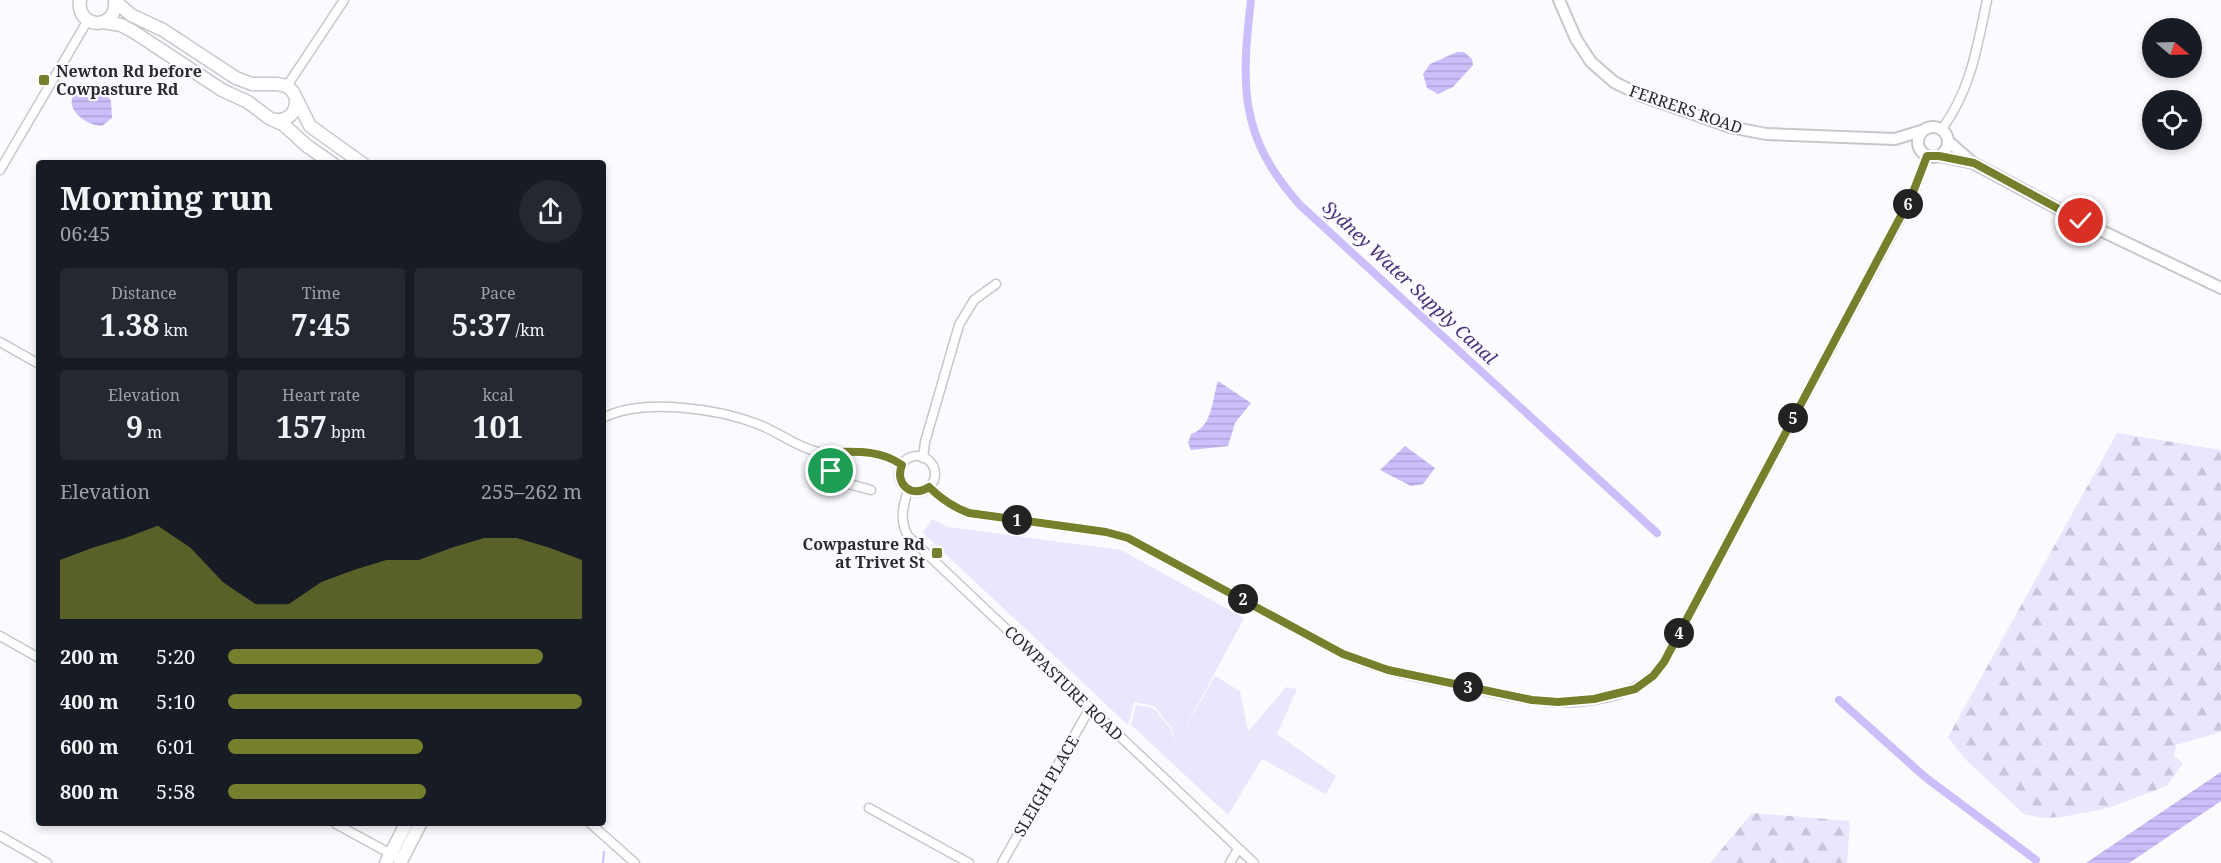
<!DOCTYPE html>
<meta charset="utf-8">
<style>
body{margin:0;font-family:"Noto Serif",serif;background:#242831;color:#f1f3f6;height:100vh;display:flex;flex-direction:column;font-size:22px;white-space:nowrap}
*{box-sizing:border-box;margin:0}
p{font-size:20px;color:#9ea1a6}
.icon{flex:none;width:33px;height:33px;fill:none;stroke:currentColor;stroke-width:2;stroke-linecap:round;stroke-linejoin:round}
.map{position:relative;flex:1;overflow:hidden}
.drawer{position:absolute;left:36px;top:160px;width:570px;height:666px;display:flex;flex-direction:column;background:#171b24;border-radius:6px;box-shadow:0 3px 9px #0003}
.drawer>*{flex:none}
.needle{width:39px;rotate:109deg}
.fabs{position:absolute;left:2142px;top:18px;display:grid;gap:12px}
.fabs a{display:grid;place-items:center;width:60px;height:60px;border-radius:50%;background:#171b24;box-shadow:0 3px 9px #0003;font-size:30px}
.pin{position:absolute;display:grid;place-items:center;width:51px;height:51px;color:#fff;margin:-26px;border:3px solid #fff;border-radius:50%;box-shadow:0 2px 6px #0007}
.km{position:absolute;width:30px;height:30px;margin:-15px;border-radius:50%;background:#222;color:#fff;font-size:16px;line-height:30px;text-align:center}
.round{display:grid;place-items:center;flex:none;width:63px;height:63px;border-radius:32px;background:#242831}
.summary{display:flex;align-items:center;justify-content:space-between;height:102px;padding:0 24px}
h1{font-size:33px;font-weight:700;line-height:45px}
.metrics{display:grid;grid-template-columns:repeat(3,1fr);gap:9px;height:102px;padding:6px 24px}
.metrics div{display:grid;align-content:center;border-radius:6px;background:#242831;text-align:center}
.metrics b{font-size:30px;font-weight:700}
.metrics small{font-size:16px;font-weight:400}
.metrics p{font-size:16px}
.chart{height:168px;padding:12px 24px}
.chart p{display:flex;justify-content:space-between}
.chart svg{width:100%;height:108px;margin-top:6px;fill:#767f2b;opacity:.7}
ul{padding:0 24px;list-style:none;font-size:20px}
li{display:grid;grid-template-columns:96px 72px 1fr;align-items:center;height:45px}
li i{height:15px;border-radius:8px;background:#767f2b}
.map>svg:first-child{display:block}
.grass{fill:#ebe5fe}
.forest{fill:url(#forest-firs)}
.water{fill:url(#water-rules)}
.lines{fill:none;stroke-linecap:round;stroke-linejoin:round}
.stream{stroke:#ccbefb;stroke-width:2}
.canal{stroke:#ccbefb;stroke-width:8}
.minor-casing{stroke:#c8c6cc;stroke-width:11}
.tertiary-casing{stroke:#c8c6cc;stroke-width:14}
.secondary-casing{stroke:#c8c6cc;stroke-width:15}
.minor{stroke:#fff;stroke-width:8}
.tertiary{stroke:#fff;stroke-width:10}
.secondary{stroke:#fff;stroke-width:12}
.route-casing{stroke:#fff;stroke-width:12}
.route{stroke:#767f2b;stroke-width:8}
.poi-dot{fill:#767f2b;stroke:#fbfaff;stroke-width:2}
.labels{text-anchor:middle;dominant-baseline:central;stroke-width:4.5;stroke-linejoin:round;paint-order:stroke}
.poi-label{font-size:16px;font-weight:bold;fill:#2a2a2c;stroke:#fbfaff;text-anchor:start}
.street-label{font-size:16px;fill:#2a2a2c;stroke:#fbfaff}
.water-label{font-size:18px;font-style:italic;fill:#493279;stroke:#fbfaff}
</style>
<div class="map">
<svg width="2221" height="863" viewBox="0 0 2221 863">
<defs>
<pattern id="forest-firs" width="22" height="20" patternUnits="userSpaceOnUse" patternTransform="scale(1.5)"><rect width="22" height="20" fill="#ebe5fe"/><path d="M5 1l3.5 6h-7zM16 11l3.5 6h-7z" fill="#cac5da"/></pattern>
<pattern id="water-rules" width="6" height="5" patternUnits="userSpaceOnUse" patternTransform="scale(1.5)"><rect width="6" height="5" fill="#ccbefb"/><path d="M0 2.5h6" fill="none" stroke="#afa3d7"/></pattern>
</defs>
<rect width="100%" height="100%" fill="#fbfaff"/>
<path class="grass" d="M932,519L948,527L1121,550L1244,618L1178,742L1215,676L1240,691L1248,732L1286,687L1297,689L1277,734L1336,776L1326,794L1262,759L1228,815L1131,725L1136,705L1153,708L1171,729L1176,748L1172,728L1154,706L1134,702L1128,725L923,533Z"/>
<path class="forest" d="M2117,433L2221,450V732L2176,745L2174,756L2183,763L2167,786L2108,808L2062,817L2043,818L2024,814L1965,759L1948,737Z
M1752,813L1850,821L1847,863H1710Z"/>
<path class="water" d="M1457,52H1464L1472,59L1473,65L1453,87L1438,94L1427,88L1423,74L1430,64Z
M85,87C96,86 105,91 111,101L112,118L102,126C80,125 56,99 85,87Z
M1218,381L1251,403L1235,423L1228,446L1191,450L1188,443L1191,434C1213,427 1212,399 1218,381Z
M1405,446L1435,468L1423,484L1411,486L1380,470Z
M2221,772V801L2129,863H2086Z"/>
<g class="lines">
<path class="stream" d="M603,863L604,852"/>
<path class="canal" d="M1251,0C1241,86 1239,137 1300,205L1657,533
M1839,700L1925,777L2036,860"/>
<g class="minor-casing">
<path id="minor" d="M287,86L344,0
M1942,129C1971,89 1977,48 1987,0
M0,170L88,20
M0,342L39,364
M603,418C642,397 720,409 760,425C780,433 797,447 818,452C823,453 830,452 836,452C860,452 881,450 902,465
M829,452C830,484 844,482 871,490
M899 474a18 18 0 1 1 36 0a18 18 0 1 1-36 0Z
M923,458L925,442L959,325L974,300L996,284
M929,487C941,499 953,507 969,513L1106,532L1128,538L1343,654C1378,670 1416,677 1453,684C1481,690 1510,698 1539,701C1579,706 1641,699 1664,662L1913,195L1927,156
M908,490C903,507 899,519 908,536L1254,863
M0,636L39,658
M869,808L969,863
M336,824L402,860
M591,824L635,863
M0,836L47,863
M1002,863L1090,708
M1230,863L1238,849"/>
</g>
<g class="tertiary-casing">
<path id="tertiary" d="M1559,0L1576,39L1591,62L1614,82L1642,96L1730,127L1766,134L1895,139L1921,131
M1918 142a15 15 0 1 1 30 0a15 15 0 1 1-30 0Z
M1948,141L1973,163L2081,221L2221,288
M1939,156L1973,163"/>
</g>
<g class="secondary-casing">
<path id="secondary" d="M80,0C76,30 118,31 115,0
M115,1L131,15L163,30L236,78L252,84H277L287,86L293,92L310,126L363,164
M103,22L121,25L134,32L222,90L248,102L269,118L284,125L307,146L333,164
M274,120C287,121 296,114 296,101
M386,863L406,824
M400,863L420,824"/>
</g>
<use href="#minor" class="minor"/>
<use href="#tertiary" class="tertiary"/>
<use href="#secondary" class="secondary"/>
</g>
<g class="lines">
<g class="route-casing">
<path id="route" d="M831,471L829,452C855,452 879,449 902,465C894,484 912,499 929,487C941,499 953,507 969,513L1106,532L1128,538L1343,654L1388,670L1532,700L1558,702L1594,699L1635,689L1653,676L1664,662L1912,195L1927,156H1939L1974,163L2081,221"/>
</g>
<use href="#route" class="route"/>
</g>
<g class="poi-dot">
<rect x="38" y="74" width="12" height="12" rx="3"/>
<rect x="931" y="547" width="12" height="12" rx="3"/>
</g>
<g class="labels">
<g class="poi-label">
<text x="56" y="71">Newton Rd before<tspan x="56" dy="18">Cowpasture Rd</tspan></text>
<text x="925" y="544" text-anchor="end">Cowpasture Rd<tspan x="925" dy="18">at Trivet St</tspan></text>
</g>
<g class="street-label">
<text transform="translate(1686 109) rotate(19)">FERRERS ROAD</text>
<text transform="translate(1064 683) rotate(44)">COWPASTURE ROAD</text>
<text transform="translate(1046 786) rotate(-60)">SLEIGH PLACE</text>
</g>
<g class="water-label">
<text transform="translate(1410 282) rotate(43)">Sydney Water Supply Canal</text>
</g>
</g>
</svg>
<div class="fabs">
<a><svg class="needle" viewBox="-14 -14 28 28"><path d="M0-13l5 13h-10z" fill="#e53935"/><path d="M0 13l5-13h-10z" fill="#9ea1a6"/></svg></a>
<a><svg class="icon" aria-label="locate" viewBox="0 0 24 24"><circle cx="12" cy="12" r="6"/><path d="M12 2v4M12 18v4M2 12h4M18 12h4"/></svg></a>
</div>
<div class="pin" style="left:831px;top:471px;background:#1e9e55"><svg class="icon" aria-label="arrive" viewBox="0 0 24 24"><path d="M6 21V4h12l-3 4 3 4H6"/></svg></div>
<div class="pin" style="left:2081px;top:221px;background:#d93025"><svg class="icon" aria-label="check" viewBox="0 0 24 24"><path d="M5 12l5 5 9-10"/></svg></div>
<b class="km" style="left:1017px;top:520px">1</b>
<b class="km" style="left:1243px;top:599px">2</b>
<b class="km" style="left:1468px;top:687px">3</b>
<b class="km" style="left:1679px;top:633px">4</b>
<b class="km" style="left:1793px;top:418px">5</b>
<b class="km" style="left:1908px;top:204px">6</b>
<section class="drawer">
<div class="summary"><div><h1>Morning run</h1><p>06:45</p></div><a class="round"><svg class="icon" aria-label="share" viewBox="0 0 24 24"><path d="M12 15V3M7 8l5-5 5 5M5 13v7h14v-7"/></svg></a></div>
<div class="metrics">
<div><p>Distance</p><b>1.38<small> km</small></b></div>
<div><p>Time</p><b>7:45</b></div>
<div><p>Pace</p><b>5:37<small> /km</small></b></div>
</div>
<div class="metrics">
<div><p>Elevation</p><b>9<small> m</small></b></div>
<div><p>Heart rate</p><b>157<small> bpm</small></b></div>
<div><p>kcal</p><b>101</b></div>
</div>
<div class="chart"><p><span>Elevation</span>255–262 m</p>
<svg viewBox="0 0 160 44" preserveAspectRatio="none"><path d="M0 44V20L10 15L20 11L30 6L40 15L50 29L60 38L70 38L80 29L90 24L100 20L110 20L120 15L130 11L140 11L150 15L160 20V44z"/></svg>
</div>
<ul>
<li><b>200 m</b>5:20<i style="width:89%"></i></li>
<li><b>400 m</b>5:10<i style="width:100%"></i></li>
<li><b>600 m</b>6:01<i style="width:55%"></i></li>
<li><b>800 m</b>5:58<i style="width:56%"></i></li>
</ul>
</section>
</div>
